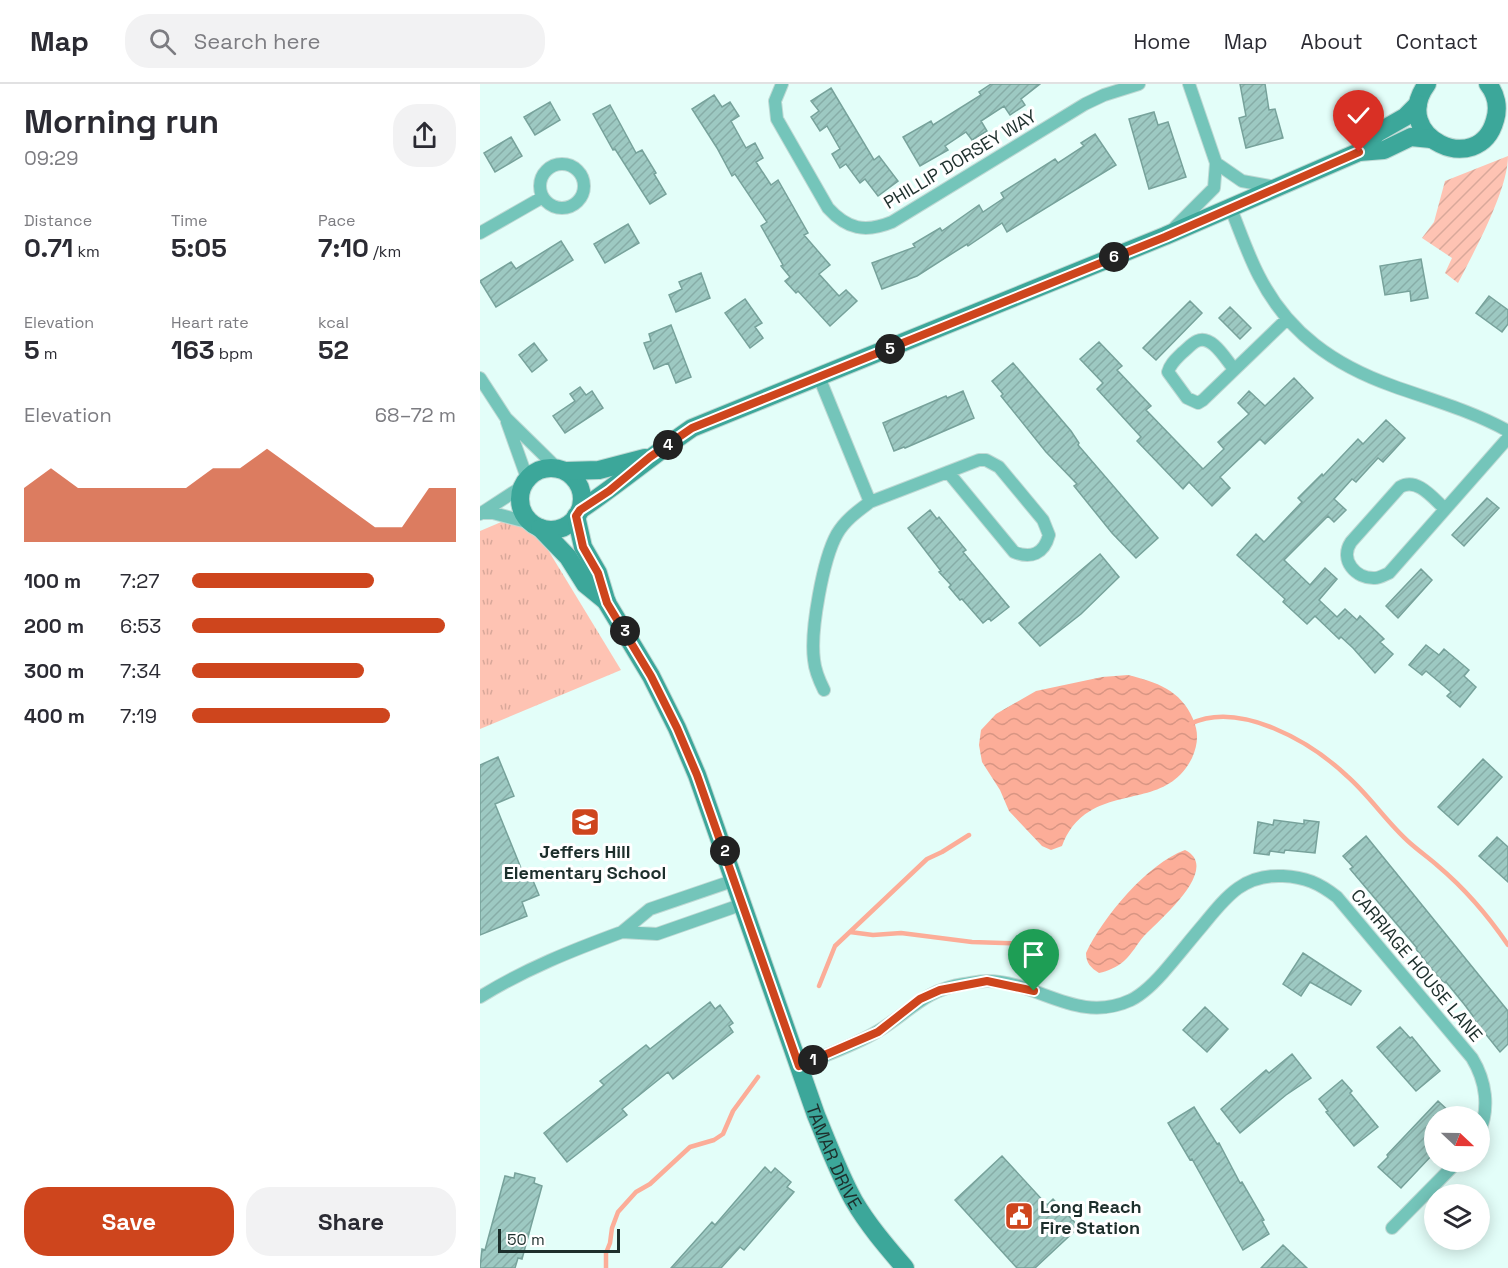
<!DOCTYPE html>
<meta charset="utf-8">
<style>
body{margin:0;font-family:"Space Grotesk",sans-serif;background:#f2f2f3;color:#2b2b33;height:100vh;display:flex;flex-direction:column;font-size:22px;white-space:nowrap}
*{box-sizing:border-box;margin:0}
p{font-size:20px;color:#7c7c81}
.icon{flex:none;width:33px;height:33px;fill:none;stroke:currentColor;stroke-width:2;stroke-linecap:round;stroke-linejoin:round}
.map{position:relative;flex:1;overflow:hidden}
.details{display:flex;flex-direction:column;background:#fff;width:480px}
.details>*{flex:none}
.needle{width:39px;rotate:112deg}
.buttons{position:absolute;left:944px;top:1022px;display:grid;gap:12px}
.buttons a{display:grid;place-items:center;width:66px;height:66px;border-radius:50%;background:#fff;box-shadow:0 3px 15px #0003;font-size:30px}
.scale{position:absolute;left:18px;bottom:15px;width:122px;box-sizing:border-box;padding-left:6px;border:3px solid #1d2f2c;border-top:0;font-size:16px;line-height:21px;white-space:nowrap;color:#1d2f2c;-webkit-text-stroke:4px #fff;paint-order:stroke}
.pin{position:absolute;display:grid;place-items:center;width:51px;height:51px;color:#fff;margin:-62px -26px;border-radius:50% 50% 50% 0;rotate:-45deg;box-shadow:0 0 6px #0007}
.pin .icon{rotate:45deg}
.km{position:absolute;width:30px;height:30px;margin:-15px;border-radius:50%;background:#222;color:#fff;font-size:16px;line-height:30px;text-align:center}
.round{display:grid;place-items:center;flex:none;width:63px;height:63px;border-radius:24px;background:#f2f2f3}
.summary{display:flex;align-items:center;justify-content:space-between;height:102px;padding:0 24px}
h1{font-size:33px;font-weight:700;line-height:45px}
.stats{display:grid;grid-template-columns:repeat(3,1fr);gap:9px;height:102px;padding:6px 24px}
.stats div{display:grid;align-content:center}
.stats b{font-size:26px;font-weight:700}
.stats small{font-size:16px;font-weight:400}
.stats p{font-size:16px}
.chart{height:168px;padding:12px 24px}
.chart p{display:flex;justify-content:space-between}
.chart svg{width:100%;height:108px;margin-top:6px;fill:#ce451d;opacity:.7}
.primary-button{display:flex;gap:12px;margin-top:auto;padding:12px 24px}
.primary-button a{flex:1;height:69px;border-radius:24px;background:#ce451d;color:#fff;font-size:24px;font-weight:700;line-height:69px;text-align:center}
.primary-button a+a{background:#f2f2f3;color:#2b2b33}
ul{padding:0 24px;list-style:none;font-size:20px}
li{display:grid;grid-template-columns:96px 72px 1fr;align-items:center;height:45px}
li i{height:15px;border-radius:8px;background:#ce451d}
header{display:flex;align-items:center;gap:36px;box-sizing:border-box;height:84px;padding:0 30px;background:#fff;border-bottom:2px solid #e1e1e2}
header strong{font-size:28px}
nav{display:flex;gap:33px;margin-inline-start:auto;font-size:21px}
.search{width:420px;height:54px;background:#f2f2f3;display:flex;align-items:center;gap:15px;box-sizing:border-box;padding:0 21px;border-radius:24px;color:#7c7c81;font-size:22px}
main{display:flex;flex:1;min-height:0}
.map>svg:first-child{display:block}
.grass{fill:url(#grass-tufts)}
.garden{fill:url(#garden-furrows)}
.water{fill:url(#water-waves)}
.lines{fill:none;stroke-linecap:round;stroke-linejoin:round}
.stream{stroke:#fcad98;stroke-width:4.5}
.building{fill:url(#building-hatch);stroke:#77a29b;stroke-width:1.5}
.street-casing{stroke:#bfd9d4;stroke-width:14}
.secondary-casing{stroke:#bfd9d4;stroke-width:20}
.street{stroke:#74c5ba;stroke-width:12}
.secondary{stroke:#3ca79a;stroke-width:18}
.route-casing{stroke:#fff;stroke-width:12}
.route{stroke:#ce451d;stroke-width:8}
.labels{text-anchor:middle;dominant-baseline:central;stroke-width:6;stroke-linejoin:round;paint-order:stroke}
.street-label{font-size:18px;fill:#1d2f2c;stroke:#fff}
.poi-label{font-size:18px;font-weight:bold;fill:#1d2f2c;stroke:#fff}
</style>
<header>
<strong>Map</strong>
<div class="search"><svg class="icon" aria-label="search" viewBox="0 0 24 24"><circle cx="10" cy="10" r="6"/><path d="M15 15l6 6"/></svg>Search here</div>
<nav><a>Home</a><a>Map</a><a>About</a><a>Contact</a></nav>
</header>
<main>
<section class="details">
<div class="summary"><div><h1>Morning run</h1><p>09:29</p></div><a class="round"><svg class="icon" aria-label="share" viewBox="0 0 24 24"><path d="M12 15V3M7 8l5-5 5 5M5 13v7h14v-7"/></svg></a></div>
<div class="stats">
<div><p>Distance</p><b>0.71<small> km</small></b></div>
<div><p>Time</p><b>5:05</b></div>
<div><p>Pace</p><b>7:10<small> /km</small></b></div>
</div>
<div class="stats">
<div><p>Elevation</p><b>5<small> m</small></b></div>
<div><p>Heart rate</p><b>163<small> bpm</small></b></div>
<div><p>kcal</p><b>52</b></div>
</div>
<div class="chart"><p><span>Elevation</span>68–72 m</p>
<svg viewBox="0 0 160 44" preserveAspectRatio="none"><path d="M0 44V22L10 14L20 22L30 22L40 22L50 22L60 22L70 14L80 14L90 6L100 14L110 22L120 30L130 38L140 38L150 22L160 22V44z"/></svg>
</div>
<ul>
<li><b>100 m</b>7:27<i style="width:69%"></i></li>
<li><b>200 m</b>6:53<i style="width:96%"></i></li>
<li><b>300 m</b>7:34<i style="width:65%"></i></li>
<li><b>400 m</b>7:19<i style="width:75%"></i></li>
</ul>
<div class="primary-button"><a>Save</a><a>Share</a></div>
</section>
<div class="map">
<svg width="1028" height="1184" viewBox="0 0 1028 1184">
<defs>
<pattern id="grass-tufts" width="24" height="20" patternUnits="userSpaceOnUse" patternTransform="scale(1.5)"><rect width="24" height="20" fill="#fec3b3"/><path d="M3 7l-1-3M5 7V3M7 7l1-3M15 17l-1-3M17 17v-4M19 17l1-3" fill="none" stroke="#d9a89a"/></pattern>
<pattern id="garden-furrows" width="10" height="10" patternUnits="userSpaceOnUse" patternTransform="scale(1.5)"><rect width="10" height="10" fill="#fec3b3"/><path d="M-1 1l2-2M0 10L10 0M9 11l2-2" fill="none" stroke="#d9a89a"/></pattern>
<pattern id="water-waves" width="16" height="10" patternUnits="userSpaceOnUse" patternTransform="scale(1.5)"><rect width="16" height="10" fill="#fcad98"/><path d="M0 5q4-4 8 0t8 0" fill="none" stroke="#d89583"/></pattern>
<pattern id="building-hatch" width="6" height="6" patternUnits="userSpaceOnUse" patternTransform="scale(1.5)"><rect width="6" height="6" fill="#9dc9c2"/><path d="M-1 1l2-2M0 6l6-6M5 7l2-2" fill="none" stroke="#87ada7"/></pattern>
</defs>
<rect width="100%" height="100%" fill="#e3fef9"/>
<path class="grass" d="M45,428L141,586L0,645V447Z"/>
<path class="garden" d="M1028,72C1028,106 994,168 978,199L965,189L972,174L942,154L954,138L965,97Z"/>
<path class="water" d="M648,591C676,598 701,606 713,635C719,649 718,660 712,674C690,718 645,706 610,727C596,735 587,748 582,762L571,766L562,762L529,727L520,706L502,678L499,661L501,646L516,630L556,607L622,593Z
M705,766C742,784 679,836 664,852C657,860 652,870 644,877C637,883 628,887 619,889C611,884 606,879 606,869C623,833 667,780 705,766Z"/>
<g class="lines">
<path class="stream" d="M710,640C760,616 831,658 867,692C890,712 907,739 930,759C939,767 949,774 958,782C984,804 1009,833 1028,861
M370,848L393,851L421,849L492,858L557,860
M339,902L355,862L447,775L462,768L489,751
M126,1184V1169L130,1159L132,1144L138,1128L156,1108L170,1100L210,1063L234,1056L243,1050L253,1027L278,993"/>
</g>
<path class="building" d="M511,0H560L541,15L545,21L530,31L524,22L501,37L507,47L492,56L486,48L465,62L468,66L440,82L423,53L451,37L453,41L501,11L499,8Z
M760,0H785L789,26L795,25L803,54L766,64L759,34L766,32Z
M351,4L394,76L399,72L418,97L398,112L385,95L380,99L366,80L360,84L352,70L360,65L347,42L340,47L331,33L339,27L331,17Z
M234,11L242,23L250,18L259,32L251,37L266,64L275,59L283,74L276,78L291,101L298,96L328,149L324,151L350,181L339,190L359,212L366,206L377,217L350,242L318,207L316,209L305,197L310,193L301,182L303,181L281,142L287,138L255,90L252,92L237,64L212,25Z
M70,18L80,36L55,51L44,33Z
M130,21L156,69L162,66L176,89L174,90L186,110L170,120L135,65L133,66L113,30Z
M674,28L678,41L688,38L706,93L669,105L649,35Z
M615,50L636,81L527,148L522,139L488,162L487,160L437,192L402,205L392,179L435,163L433,160L460,144L462,147L499,121L503,128L524,114L521,109L575,75L578,79L604,62L601,59Z
M31,53L42,72L15,88L4,69Z
M148,140L159,159L125,179L114,160Z
M81,157L93,176L16,223L0,197L31,178L36,185Z
M941,175L948,214L931,217L930,207L905,211L900,182Z
M221,189L230,214L196,228L189,211L202,205L199,198Z
M1009,212L1028,226V240L1022,248L996,229Z
M265,215L282,239L275,243L283,254L270,264L245,229Z
M710,217L722,229L676,276L663,264Z
M750,223L771,244L760,255L739,234Z
M191,241L211,293L196,299L188,279L174,285L164,259L171,257L169,250Z
M619,258L642,282L637,286L671,322L666,326L723,385L744,365L738,358L769,330L758,319L769,307L785,322L814,294L833,314L785,360L780,355L740,393L750,404L732,422L709,398L703,405L657,357L661,353L617,305L623,299L600,275Z
M54,259L67,276L52,288L39,271Z
M533,279L591,347L599,359L598,361L678,454L656,474L632,449L594,402L597,400L566,368L521,312L523,310L512,297Z
M100,303L106,311L112,307L123,324L85,349L73,332L95,317L90,310Z
M483,307L494,334L425,364L424,363L414,367L403,339L466,312L467,314Z
M906,336L925,354L903,378L898,374L876,398L872,395L854,415L866,426L854,438L848,432L804,476L830,501L845,484L857,495L839,516L857,533L865,525L877,536L880,532L904,555L900,558L913,570L895,589L873,564L861,553L859,555L835,532L827,540L803,518L805,515L757,471L776,450L784,458L822,418L818,414L842,390L843,392L878,355L883,360Z
M1007,414L1019,424L984,462L972,451Z
M450,426L457,435L459,433L486,466L483,468L529,523L511,537L509,534L503,539L482,515L480,516L469,503L471,501L459,488L461,487L428,444Z
M620,470L639,493L601,530L560,562L539,539Z
M941,485L952,496L918,534L906,522Z
M946,561L959,571L964,565L989,586L984,592L996,603L980,623L967,612L971,608L958,597L946,587L942,591L929,581Z
M18,673L34,712L15,720L43,789L49,787L59,811L42,818L47,832L0,851V681Z
M1003,675L1022,693L978,741L958,723Z
M794,736L824,740V736L839,738L835,769L805,766L804,769L790,767L789,771L774,769L778,738L793,741Z
M886,752L1028,927V960L1020,968L992,933L993,932L984,920L966,898L964,899L954,888L936,865L937,864L870,785L873,783L863,772Z
M1017,753L1028,763V798L999,772Z
M823,869L881,907L871,921L830,898L821,912L803,900Z
M230,918L235,925L240,921L253,939L249,942L253,948L193,995L188,988L142,1025L147,1031L87,1078L64,1049L124,1001L120,997L166,961L170,965Z
M725,923L748,945L727,968L703,946Z
M920,943L930,954L932,953L960,987L936,1007L897,963Z
M812,970L831,994L806,1011L760,1049L741,1025L786,986L789,989Z
M862,996L872,1007L870,1009L898,1043L874,1062L846,1028L848,1027L839,1015Z
M958,1017L974,1032H954V1069L921,1104L898,1083L908,1073L907,1071Z
M714,1023L737,1060L739,1059L760,1099L762,1098L784,1136L782,1137L789,1150L763,1166L712,1075L710,1076L688,1039Z
M522,1072L567,1121L573,1115L599,1143L555,1184H537L475,1116Z
M285,1083L291,1089L295,1084L311,1098L307,1103L314,1108L264,1166L260,1163L241,1184H191L232,1138L235,1141Z
M35,1089L55,1094L54,1099L62,1102L42,1175L38,1174L35,1184H0L2,1165L5,1166L25,1092L34,1094Z
M803,1161L827,1184H781Z"/>
<g class="lines">
<g class="street-casing">
<path id="street" d="M302,0L295,17L297,35L348,124C367,145 385,149 412,138L605,20L624,11L659,0
M736,79L762,97L796,103
M60 102a22 22 0 1 1 44 0a22 22 0 1 1-44 0Z
M751,125C760,147 768,171 779,192C808,249 854,281 913,302C952,316 992,327 1028,347
M695,143L734,104L736,79L709,0
M0,149L63,113
M754,285C746,276 732,250 717,257C712,259 707,265 702,269C696,275 690,280 688,288L707,314L718,319L723,316L807,235
M339,293L390,418L499,376H506L519,383L563,436L569,451C564,470 551,475 534,468L468,388
M0,294L26,334L77,384
M27,338L47,394
M965,425C953,414 937,393 920,403L871,458C859,476 876,495 895,494C900,494 904,491 909,489L1028,354
M2,429H13L51,439
M0,430L43,402
M344,606C339,596 335,587 334,576C330,547 343,475 357,450C365,436 378,427 390,418
M255,796L170,825L142,848L177,850L263,820
M0,913C45,885 93,866 142,848
M319,982C345,971 374,962 398,947C430,928 444,906 484,900C491,899 499,897 507,897C558,897 597,941 651,916C665,909 678,895 688,883C700,869 711,855 723,841C746,813 763,790 803,792C825,793 839,799 857,813L992,974C1006,997 1010,1024 999,1049
M912,1144L978,1077"/>
</g>
<g class="secondary-casing">
<g id="secondary">
<path d="M947,0C908,53 999,95 1015,36C1019,23 1016,10 1008,0"/>
<path d="M879,68L897,49L925,33L938,20"/>
<circle cx="71" cy="415" r="31"/>
<path d="M86,387L119,386L165,374"/>
<path d="M100,426C139,400 174,370 212,344L685,152L879,68L904,66L931,53L951,55"/>
<path id="s1" d="M96,432L103,463L118,489L127,519L171,592L197,644L217,691L336,1031C348,1060 359,1090 374,1117C388,1141 407,1163 425,1184"/>
<path d="M60,444L88,473L105,500L127,518"/>
</g>
</g>
<use href="#street" class="street"/>
<use href="#secondary" class="secondary"/>
</g>
<g class="lines">
<g class="route-casing">
<path id="route" d="M554,907L507,897L460,906L440,915L398,948L319,982L217,691L197,644L171,592L127,519L118,489L103,463L96,432L100,426L129,407L170,373L212,344L685,153L879,68"/>
</g>
<use href="#route" class="route"/>
</g>
<defs>
<g id="school-square" transform="scale(1.5)"><rect x="-9" y="-9" width="18" height="18" rx="4" fill="#ce451d" stroke="#fff"/><path d="M0-5L7-2L0 1L-7-2ZM-4 1L0 2.5L4 1V4Q0 6-4 4Z" fill="#fff"/></g>
<g id="civic-square" transform="scale(1.5)"><rect x="-9" y="-9" width="18" height="18" rx="4" fill="#ce451d" stroke="#fff"/><path d="M-.6-6.5H3V-4.5H.6V-3L4-1V1h2V6H-6V1h2V-1L-.6-3ZM-1.2 2.5V6h2.4V2.5Z" fill="#fff"/></g>
</defs>
<g fill-rule="evenodd">
<use href="#school-square" x="105" y="738"/>
<use href="#civic-square" x="539" y="1132"/>
</g>
<g class="labels">
<g class="street-label">
<text transform="translate(480 75) rotate(-31)">PHILLIP DORSEY WAY</text>
<text transform="translate(937 881) rotate(50)">CARRIAGE HOUSE LANE</text>
<text stroke="none"><textPath href="#s1" startOffset="693">TAMAR DRIVE</textPath></text>
</g>
<g class="poi-label">
<text x="105" y="767">Jeffers Hill<tspan x="105" dy="21">Elementary School</tspan></text>
<text x="560" y="1122" text-anchor="start">Long Reach<tspan x="560" dy="21">Fire Station</tspan></text>
</g>
</g>
</svg>
<div class="buttons">
<a><svg class="needle" viewBox="-14 -14 28 28"><path d="M0-13l5 13h-10z" fill="#e53935"/><path d="M0 13l5-13h-10z" fill="#7c7c81"/></svg></a>
<a><svg class="icon" aria-label="layers" viewBox="0 0 24 24"><path d="M12 4l9 5-9 5-9-5zM3 14l9 5 9-5"/></svg></a>
</div>
<div class="scale">50 m</div>
<div class="pin" style="left:554px;top:907px;background:#1e9e55"><svg class="icon" aria-label="arrive" viewBox="0 0 24 24"><path d="M6 21V4h12l-3 4 3 4H6"/></svg></div>
<div class="pin" style="left:879px;top:68px;background:#d93025"><svg class="icon" aria-label="check" viewBox="0 0 24 24"><path d="M5 12l5 5 9-10"/></svg></div>
<b class="km" style="left:333px;top:976px">1</b>
<b class="km" style="left:245px;top:767px">2</b>
<b class="km" style="left:145px;top:547px">3</b>
<b class="km" style="left:188px;top:361px">4</b>
<b class="km" style="left:410px;top:265px">5</b>
<b class="km" style="left:634px;top:173px">6</b>
</div>
</main>
